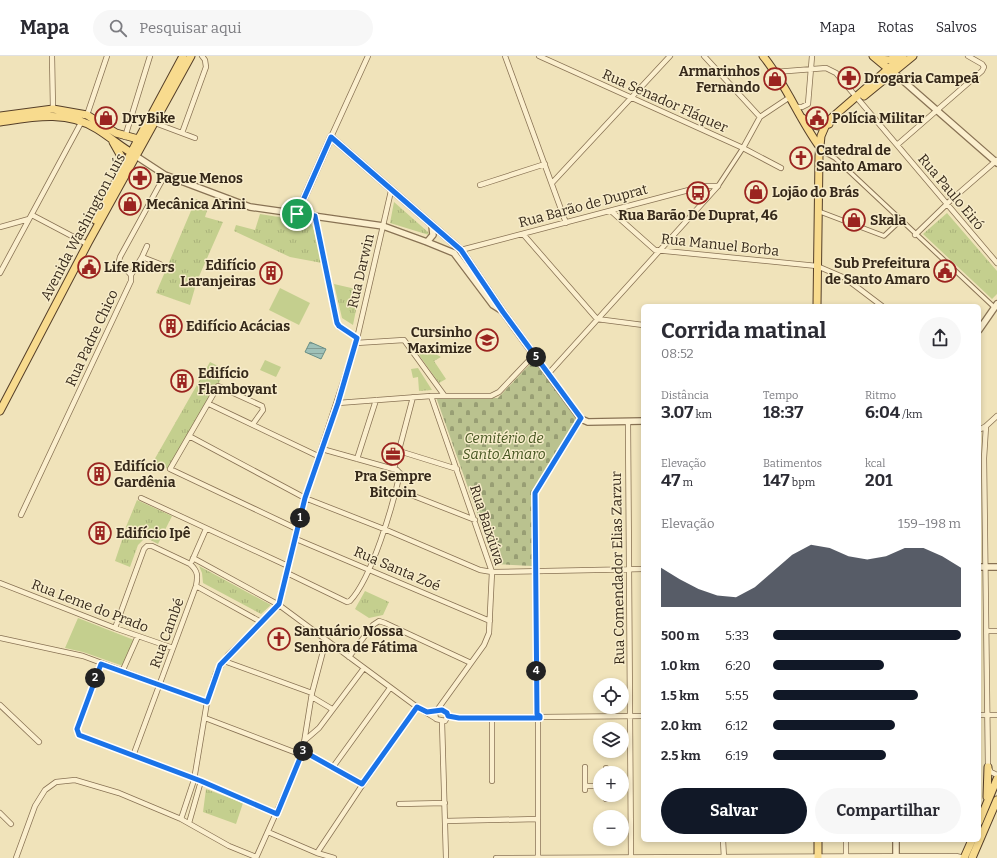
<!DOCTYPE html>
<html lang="pt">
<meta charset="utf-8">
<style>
body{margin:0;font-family:Bitter,serif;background:#f7f7f7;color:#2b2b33;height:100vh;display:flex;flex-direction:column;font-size:15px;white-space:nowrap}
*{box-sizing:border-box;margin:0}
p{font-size:13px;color:#7c7c81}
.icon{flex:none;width:22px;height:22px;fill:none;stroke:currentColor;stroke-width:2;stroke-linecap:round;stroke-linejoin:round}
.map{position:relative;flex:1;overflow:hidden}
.details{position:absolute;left:641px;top:248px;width:340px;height:538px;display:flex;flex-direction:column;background:#fff;border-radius:6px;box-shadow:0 2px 6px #0003}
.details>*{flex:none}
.fabs{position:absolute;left:593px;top:622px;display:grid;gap:8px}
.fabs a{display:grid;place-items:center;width:36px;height:36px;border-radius:50%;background:#fff;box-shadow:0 2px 6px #0003;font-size:20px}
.pin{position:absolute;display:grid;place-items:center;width:34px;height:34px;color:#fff;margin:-17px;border:2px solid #fff;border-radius:50%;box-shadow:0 1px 4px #0007}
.km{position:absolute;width:20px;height:20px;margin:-10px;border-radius:50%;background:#222;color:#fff;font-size:11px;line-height:20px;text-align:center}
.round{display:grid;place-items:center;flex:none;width:42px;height:42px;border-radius:21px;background:#f7f7f7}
.head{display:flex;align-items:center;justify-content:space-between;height:68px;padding:0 20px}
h1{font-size:22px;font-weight:700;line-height:30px}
.stats{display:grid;grid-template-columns:repeat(3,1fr);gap:6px;height:68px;padding:4px 20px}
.stats div{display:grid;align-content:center}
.stats b{font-size:17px;font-weight:700}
.stats small{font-size:11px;font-weight:400}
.stats p{font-size:11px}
.chart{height:112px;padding:8px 20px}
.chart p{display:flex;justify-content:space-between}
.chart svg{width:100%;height:72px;margin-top:4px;fill:#111827;opacity:.7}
.primary-button{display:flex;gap:8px;margin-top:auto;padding:8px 20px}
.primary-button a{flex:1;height:46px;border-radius:24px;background:#111827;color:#fff;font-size:16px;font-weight:700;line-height:46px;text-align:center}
.primary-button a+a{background:#f7f7f7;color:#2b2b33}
ul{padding:0 20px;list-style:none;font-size:13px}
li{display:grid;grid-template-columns:64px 48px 1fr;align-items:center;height:30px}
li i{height:10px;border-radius:5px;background:#111827}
header{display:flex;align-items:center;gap:24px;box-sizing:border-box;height:56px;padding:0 20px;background:#fff;border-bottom:1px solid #e1e1e2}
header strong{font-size:19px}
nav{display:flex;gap:22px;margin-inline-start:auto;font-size:14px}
.search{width:280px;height:36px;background:#f7f7f7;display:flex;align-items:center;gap:10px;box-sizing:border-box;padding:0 14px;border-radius:22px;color:#7c7c81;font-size:15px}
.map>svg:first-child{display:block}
.green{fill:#c4cf8e}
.cemetery{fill:url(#cemetery-stones)}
.park{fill:url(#park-tufts)}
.water{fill:url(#water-rules);stroke:#678e86}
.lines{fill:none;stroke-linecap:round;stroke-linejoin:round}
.pedestrian-casing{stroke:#887254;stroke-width:5.5}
.minor-casing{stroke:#887254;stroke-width:6}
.tertiary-casing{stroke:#887254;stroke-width:8}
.primary-casing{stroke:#553f29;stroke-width:9}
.pedestrian{stroke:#fbefce;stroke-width:3.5}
.minor{stroke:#fbefce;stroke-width:4.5}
.tertiary{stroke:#fbefce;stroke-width:5.5}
.primary{stroke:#f8db8e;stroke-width:7}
.route-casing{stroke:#fff;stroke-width:8}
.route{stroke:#1a73e8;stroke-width:5}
.labels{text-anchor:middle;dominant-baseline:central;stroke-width:3;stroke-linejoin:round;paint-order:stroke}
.poi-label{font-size:14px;font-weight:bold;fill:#36291a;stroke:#f7ecca;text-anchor:start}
.street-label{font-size:14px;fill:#36291a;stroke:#f7ecca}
.park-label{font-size:14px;font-style:italic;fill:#44541f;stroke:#f7ecca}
</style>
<header>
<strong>Mapa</strong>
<div class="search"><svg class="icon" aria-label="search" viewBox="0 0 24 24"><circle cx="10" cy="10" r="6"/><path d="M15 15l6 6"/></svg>Pesquisar aqui</div>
<nav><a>Mapa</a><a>Rotas</a><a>Salvos</a></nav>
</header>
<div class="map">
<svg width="997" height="802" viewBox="0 0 997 802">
<defs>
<pattern id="cemetery-stones" width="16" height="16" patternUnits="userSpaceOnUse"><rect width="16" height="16" fill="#bac28f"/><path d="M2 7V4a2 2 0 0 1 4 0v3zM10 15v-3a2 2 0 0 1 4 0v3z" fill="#989e74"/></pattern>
<pattern id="park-tufts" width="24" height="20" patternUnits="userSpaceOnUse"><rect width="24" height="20" fill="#c4cf8e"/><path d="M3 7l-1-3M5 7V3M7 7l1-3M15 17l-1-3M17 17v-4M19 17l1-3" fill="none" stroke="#a9b27a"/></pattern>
<pattern id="water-rules" width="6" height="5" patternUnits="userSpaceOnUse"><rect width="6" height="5" fill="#9fc1b8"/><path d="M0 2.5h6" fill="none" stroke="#829d95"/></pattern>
</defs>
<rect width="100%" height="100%" fill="#f0e3ba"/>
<path class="green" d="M280,232L310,247L299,269L269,254Z
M265,304L281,311L276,321L260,314Z
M78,562L134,584L123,610L83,596L65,592Z"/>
<path class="cemetery" d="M534,304L577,362L533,435V472L532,510L495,508L436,341L498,342Z"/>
<path class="park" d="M196,143L209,148L205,161L223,166L197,225L190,249L156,237Z
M394,146L428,176L429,179L390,167Z
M947,157L997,215V238L992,243L923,178Z
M260,158L310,166L313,171L322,207L290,201L234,175L236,169L255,174Z
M334,228L360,234L353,269L342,262Z
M414,286L441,301L434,305L446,323L439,327L419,299Z
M210,306L226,314L170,414L153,406Z
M418,312L432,334L419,335L418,321L413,322L411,313Z
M137,444L172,460L158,488L126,471Z
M126,472L144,483L138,489L130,511L115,505Z
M199,510L271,549L261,558L203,527L202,517Z
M365,535L389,546L383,559L369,562L355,553Z
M206,733L243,747L236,768L203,756Z"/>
<path class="water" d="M310,286L326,293L321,303L305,296Z"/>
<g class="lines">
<g class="pedestrian-casing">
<path id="pedestrian" d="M820,94L835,102L994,251
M718,130L743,92
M818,155L884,180L900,165"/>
</g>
<g class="minor-casing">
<path id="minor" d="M52,0L53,53
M505,0L566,167
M539,0L743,92L781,112
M704,0L760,61
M775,16L826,12L836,17L997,207
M795,51H802L808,48L812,0
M87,59L107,0
M155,67L195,82
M182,77L206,11L205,4L202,0
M125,81L150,0
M331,81L368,0
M897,89L982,15L984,11L982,8L968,0
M743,92L760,61L790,41
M552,127L670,0
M480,129L545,108
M611,155L655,194L817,210L845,222L882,250
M32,159L87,188
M315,160L337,267L339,271L357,282
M0,171L29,163
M523,178L597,263L643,269
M915,179L951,144L997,104
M461,194L704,130H718
M142,201L147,190
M0,217L82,65
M131,219L142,201L160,208
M356,287L404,284L444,339
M549,317L718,130
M431,340L492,516L489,577L484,589L435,657L436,663L445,665L448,660L447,657L442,654H437
M338,347L431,340H491L499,336L534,299
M209,348L320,401
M628,366L631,802
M253,368L263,354L262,350L218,330L170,413L297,473
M986,370L984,402L988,711L991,716L997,719
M979,374L986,370L997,360
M189,380L305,442L384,473L480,514L492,516L643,513
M399,395L457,413
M357,403L376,344
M394,413L413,341
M396,433L475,464
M141,442L288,510
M21,459L131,225V219L119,205L120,201L165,119
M296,483L490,565
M193,502L279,549L417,651L435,662
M192,505L206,473
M287,517L347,546L350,545C372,522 393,449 400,417L397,414L322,393
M0,527L115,572L173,592
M196,530L261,566
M115,572L144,493L147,490H152L190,508C198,515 198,520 196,530L133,700
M987,575H997
M0,582L83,600L207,646
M349,601L373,569L379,565L385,567L471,607
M224,605L312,637
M101,608L77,673L79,679L201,725L277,758
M122,616L138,580
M312,641L332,653
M0,649L39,686
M537,658L535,437L581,363
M979,659H997
M448,660L459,662L535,661
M540,661L643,660
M205,662L302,699
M492,662V725
M442,666L446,802
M304,685L319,672L364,612
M303,695L363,728
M333,711L390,632
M606,717V712
M585,730H600
M622,730H630
M585,734V711
M606,743V739
M399,748L445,747
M0,757L11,768
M181,763L194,724L207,646L216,617L228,599L279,549L305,442L356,287L391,135
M445,765L538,763
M189,767L201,725
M268,776L317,797L334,802
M723,784L724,802
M846,784V800
M317,797L363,728L417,651
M16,802L35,750L45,734L56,726L75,724L119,737L181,763L229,790L256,801
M256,802L302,699L312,637L326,584
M496,802L956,800L964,802
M538,802V664"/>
</g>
<g class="tertiary-casing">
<path id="tertiary" d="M893,16L997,107
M136,100L165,119L250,151L383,170L427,186L454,197L493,249L501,254
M297,158L331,81L461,194L503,256L581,363L588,366L643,365
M427,186L433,179L432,169
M979,274L997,248
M979,511H997
M896,784V802"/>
</g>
<g class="primary-casing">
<path id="primary" d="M763,0C786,28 798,61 819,90
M873,0L891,15
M878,3L891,4L894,0
M864,40L913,0
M0,60L53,53L87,59L116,77L138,83
M801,61C811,68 817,73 829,68
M0,66C33,61 67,54 97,73C110,81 121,91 135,99
M113,86L122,102V112
M95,164L183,0
M817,250L819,100L821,80L827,66L903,0
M0,355L88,187L191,0
M987,741L988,711
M979,766L997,723
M818,784V802
M964,802L972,784
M972,802L997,744"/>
</g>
<use href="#pedestrian" class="pedestrian"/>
<use href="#minor" class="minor"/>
<use href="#tertiary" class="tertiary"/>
<use href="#primary" class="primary"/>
</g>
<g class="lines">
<g class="route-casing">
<path id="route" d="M331,81L461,194L503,256L581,362L535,437L537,658L540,660V662H459L448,660L447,657L442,654L427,656L417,651L362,728L303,695L277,758L201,725L79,679L77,673L101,608L207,646L220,609L279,548L305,442L338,347L357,282L339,270L337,267L315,160L297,158Z"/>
</g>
<use href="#route" class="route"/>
</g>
<defs>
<g id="pharmacy-ring" transform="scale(1.15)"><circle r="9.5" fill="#f7ecca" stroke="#9b2420" stroke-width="1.5"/><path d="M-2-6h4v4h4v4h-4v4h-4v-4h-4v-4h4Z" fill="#9b2420"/></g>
<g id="shop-ring" transform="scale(1.15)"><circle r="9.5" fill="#f7ecca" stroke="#9b2420" stroke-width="1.5"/><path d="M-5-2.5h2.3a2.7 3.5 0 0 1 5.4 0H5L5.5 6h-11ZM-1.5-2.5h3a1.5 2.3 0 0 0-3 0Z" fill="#9b2420"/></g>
<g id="civic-ring" transform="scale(1.15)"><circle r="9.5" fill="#f7ecca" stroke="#9b2420" stroke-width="1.5"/><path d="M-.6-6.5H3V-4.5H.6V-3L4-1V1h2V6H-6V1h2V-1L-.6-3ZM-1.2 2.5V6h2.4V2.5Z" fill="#9b2420"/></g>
<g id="church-ring" transform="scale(1.15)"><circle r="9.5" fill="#f7ecca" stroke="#9b2420" stroke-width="1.5"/><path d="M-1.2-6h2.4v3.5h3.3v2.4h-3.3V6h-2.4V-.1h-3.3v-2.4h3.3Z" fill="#9b2420"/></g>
<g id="bus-ring" transform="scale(1.15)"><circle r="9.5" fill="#f7ecca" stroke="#9b2420" stroke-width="1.5"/><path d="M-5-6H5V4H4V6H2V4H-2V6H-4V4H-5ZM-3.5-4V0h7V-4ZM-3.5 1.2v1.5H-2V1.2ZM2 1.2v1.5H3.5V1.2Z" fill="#9b2420"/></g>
<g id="building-ring" transform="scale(1.15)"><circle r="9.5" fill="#f7ecca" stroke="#9b2420" stroke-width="1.5"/><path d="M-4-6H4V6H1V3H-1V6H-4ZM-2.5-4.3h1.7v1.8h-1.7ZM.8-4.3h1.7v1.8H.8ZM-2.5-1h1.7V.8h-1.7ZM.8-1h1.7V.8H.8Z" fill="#9b2420"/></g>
<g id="school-ring" transform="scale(1.15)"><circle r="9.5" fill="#f7ecca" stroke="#9b2420" stroke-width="1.5"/><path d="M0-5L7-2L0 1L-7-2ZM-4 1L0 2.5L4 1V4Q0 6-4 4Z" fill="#9b2420"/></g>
<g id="office-ring" transform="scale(1.15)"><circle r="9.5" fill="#f7ecca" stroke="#9b2420" stroke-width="1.5"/><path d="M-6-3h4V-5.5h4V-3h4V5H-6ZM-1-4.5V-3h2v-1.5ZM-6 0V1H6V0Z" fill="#9b2420"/></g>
</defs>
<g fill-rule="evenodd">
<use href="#pharmacy-ring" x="849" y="22"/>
<use href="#shop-ring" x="775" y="23"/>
<use href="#shop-ring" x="106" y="62"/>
<use href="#civic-ring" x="817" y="62"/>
<use href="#church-ring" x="801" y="102"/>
<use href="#pharmacy-ring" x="140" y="122"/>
<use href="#shop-ring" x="756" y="136"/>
<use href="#bus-ring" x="698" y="137"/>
<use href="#shop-ring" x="130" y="148"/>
<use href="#shop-ring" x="854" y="164"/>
<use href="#civic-ring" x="89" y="211"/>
<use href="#civic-ring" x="945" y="215"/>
<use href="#building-ring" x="271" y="217"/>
<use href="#building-ring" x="171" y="270"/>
<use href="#school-ring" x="487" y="284"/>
<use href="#building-ring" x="182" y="325"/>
<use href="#office-ring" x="393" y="398"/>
<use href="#building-ring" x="99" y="418"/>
<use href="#building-ring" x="100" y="477"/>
<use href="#church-ring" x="279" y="583"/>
</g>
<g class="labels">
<g class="poi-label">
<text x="760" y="15" text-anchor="end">Armarinhos<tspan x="760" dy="16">Fernando</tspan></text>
<text x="864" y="22">Drogaria Campeã</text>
<text x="122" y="62">DryBike</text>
<text x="832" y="62">Polícia Militar</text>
<text x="816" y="94">Catedral de<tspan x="816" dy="16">Santo Amaro</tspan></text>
<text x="156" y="122">Pague Menos</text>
<text x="772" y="136">Lojão do Brás</text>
<text x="146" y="148">Mecânica Arini</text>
<text x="698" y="159" text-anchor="middle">Rua Barão De Duprat, 46</text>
<text x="870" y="164">Skala</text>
<text x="930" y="207" text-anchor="end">Sub Prefeitura<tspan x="930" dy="16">de Santo Amaro</tspan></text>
<text x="256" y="209" text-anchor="end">Edifício<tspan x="256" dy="16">Laranjeiras</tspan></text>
<text x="104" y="211">Life Riders</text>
<text x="186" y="270">Edifício Acácias</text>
<text x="472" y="276" text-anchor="end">Cursinho<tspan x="472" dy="16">Maximize</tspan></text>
<text x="198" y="317">Edifício<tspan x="198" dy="16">Flamboyant</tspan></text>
<text x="114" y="410">Edifício<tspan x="114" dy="16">Gardênia</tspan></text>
<text x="393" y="420" text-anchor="middle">Pra Sempre<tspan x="393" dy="16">Bitcoin</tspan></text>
<text x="116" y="477">Edifício Ipê</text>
<text x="294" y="575">Santuário Nossa<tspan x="294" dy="16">Senhora de Fátima</tspan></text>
</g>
<g class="street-label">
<text transform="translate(665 45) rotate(24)">Rua Senador Fláquer</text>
<text transform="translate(951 136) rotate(50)">Rua Paulo Eiró</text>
<text transform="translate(583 150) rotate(-15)">Rua Barão de Duprat</text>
<text transform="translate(83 171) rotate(-62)">Avenida Washington Luís</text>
<text transform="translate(720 189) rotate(6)">Rua Manuel Borba</text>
<text transform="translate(361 215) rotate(-77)">Rua Darwin</text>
<text transform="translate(92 282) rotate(-65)">Rua Padre Chico</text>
<text transform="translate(487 469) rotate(72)">Rua Baixiúva</text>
<text transform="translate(618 512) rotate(-91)">Rua Comendador Elias Zarzur</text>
<text transform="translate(397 513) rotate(23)">Rua Santa Zoé</text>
<text transform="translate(90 550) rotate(21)">Rua Leme do Prado</text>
<text transform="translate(167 577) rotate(-70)">Rua Cambé</text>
</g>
<g class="park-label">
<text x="504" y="382">Cemitério de<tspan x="504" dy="16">Santo Amaro</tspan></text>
</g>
</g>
</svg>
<div class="fabs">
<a><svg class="icon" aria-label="locate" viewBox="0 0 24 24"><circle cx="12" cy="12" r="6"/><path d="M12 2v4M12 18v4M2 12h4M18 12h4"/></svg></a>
<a><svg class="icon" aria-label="layers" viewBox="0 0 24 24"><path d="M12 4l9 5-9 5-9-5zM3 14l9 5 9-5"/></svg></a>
<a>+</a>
<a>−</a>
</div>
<div class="pin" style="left:297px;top:158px;background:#1e9e55"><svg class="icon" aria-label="arrive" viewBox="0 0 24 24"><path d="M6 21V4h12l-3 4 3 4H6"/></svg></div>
<b class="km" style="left:300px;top:462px">1</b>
<b class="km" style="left:95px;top:622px">2</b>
<b class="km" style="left:303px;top:695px">3</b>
<b class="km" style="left:536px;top:615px">4</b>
<b class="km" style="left:536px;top:301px">5</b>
<section class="details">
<div class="head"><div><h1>Corrida matinal</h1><p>08:52</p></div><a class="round"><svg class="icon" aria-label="share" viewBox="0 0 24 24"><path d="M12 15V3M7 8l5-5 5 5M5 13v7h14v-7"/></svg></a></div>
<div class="stats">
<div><p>Distância</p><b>3.07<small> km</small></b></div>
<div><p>Tempo</p><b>18:37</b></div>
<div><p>Ritmo</p><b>6:04<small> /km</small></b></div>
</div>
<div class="stats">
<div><p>Elevação</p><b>47<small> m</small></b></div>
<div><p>Batimentos</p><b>147<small> bpm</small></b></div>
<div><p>kcal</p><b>201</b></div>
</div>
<div class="chart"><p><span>Elevação</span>159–198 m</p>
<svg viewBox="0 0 160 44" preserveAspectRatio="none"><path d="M0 44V20L10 27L20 33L30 37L40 38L50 32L60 22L70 12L80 6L90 8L100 13L110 15L120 13L130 8L140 8L150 13L160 20V44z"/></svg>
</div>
<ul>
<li><b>500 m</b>5:33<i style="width:100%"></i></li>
<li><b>1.0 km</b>6:20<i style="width:59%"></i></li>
<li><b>1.5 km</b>5:55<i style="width:77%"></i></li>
<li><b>2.0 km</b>6:12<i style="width:65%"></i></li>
<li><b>2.5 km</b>6:19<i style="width:60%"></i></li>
</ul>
<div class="primary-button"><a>Salvar</a><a>Compartilhar</a></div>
</section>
</div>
